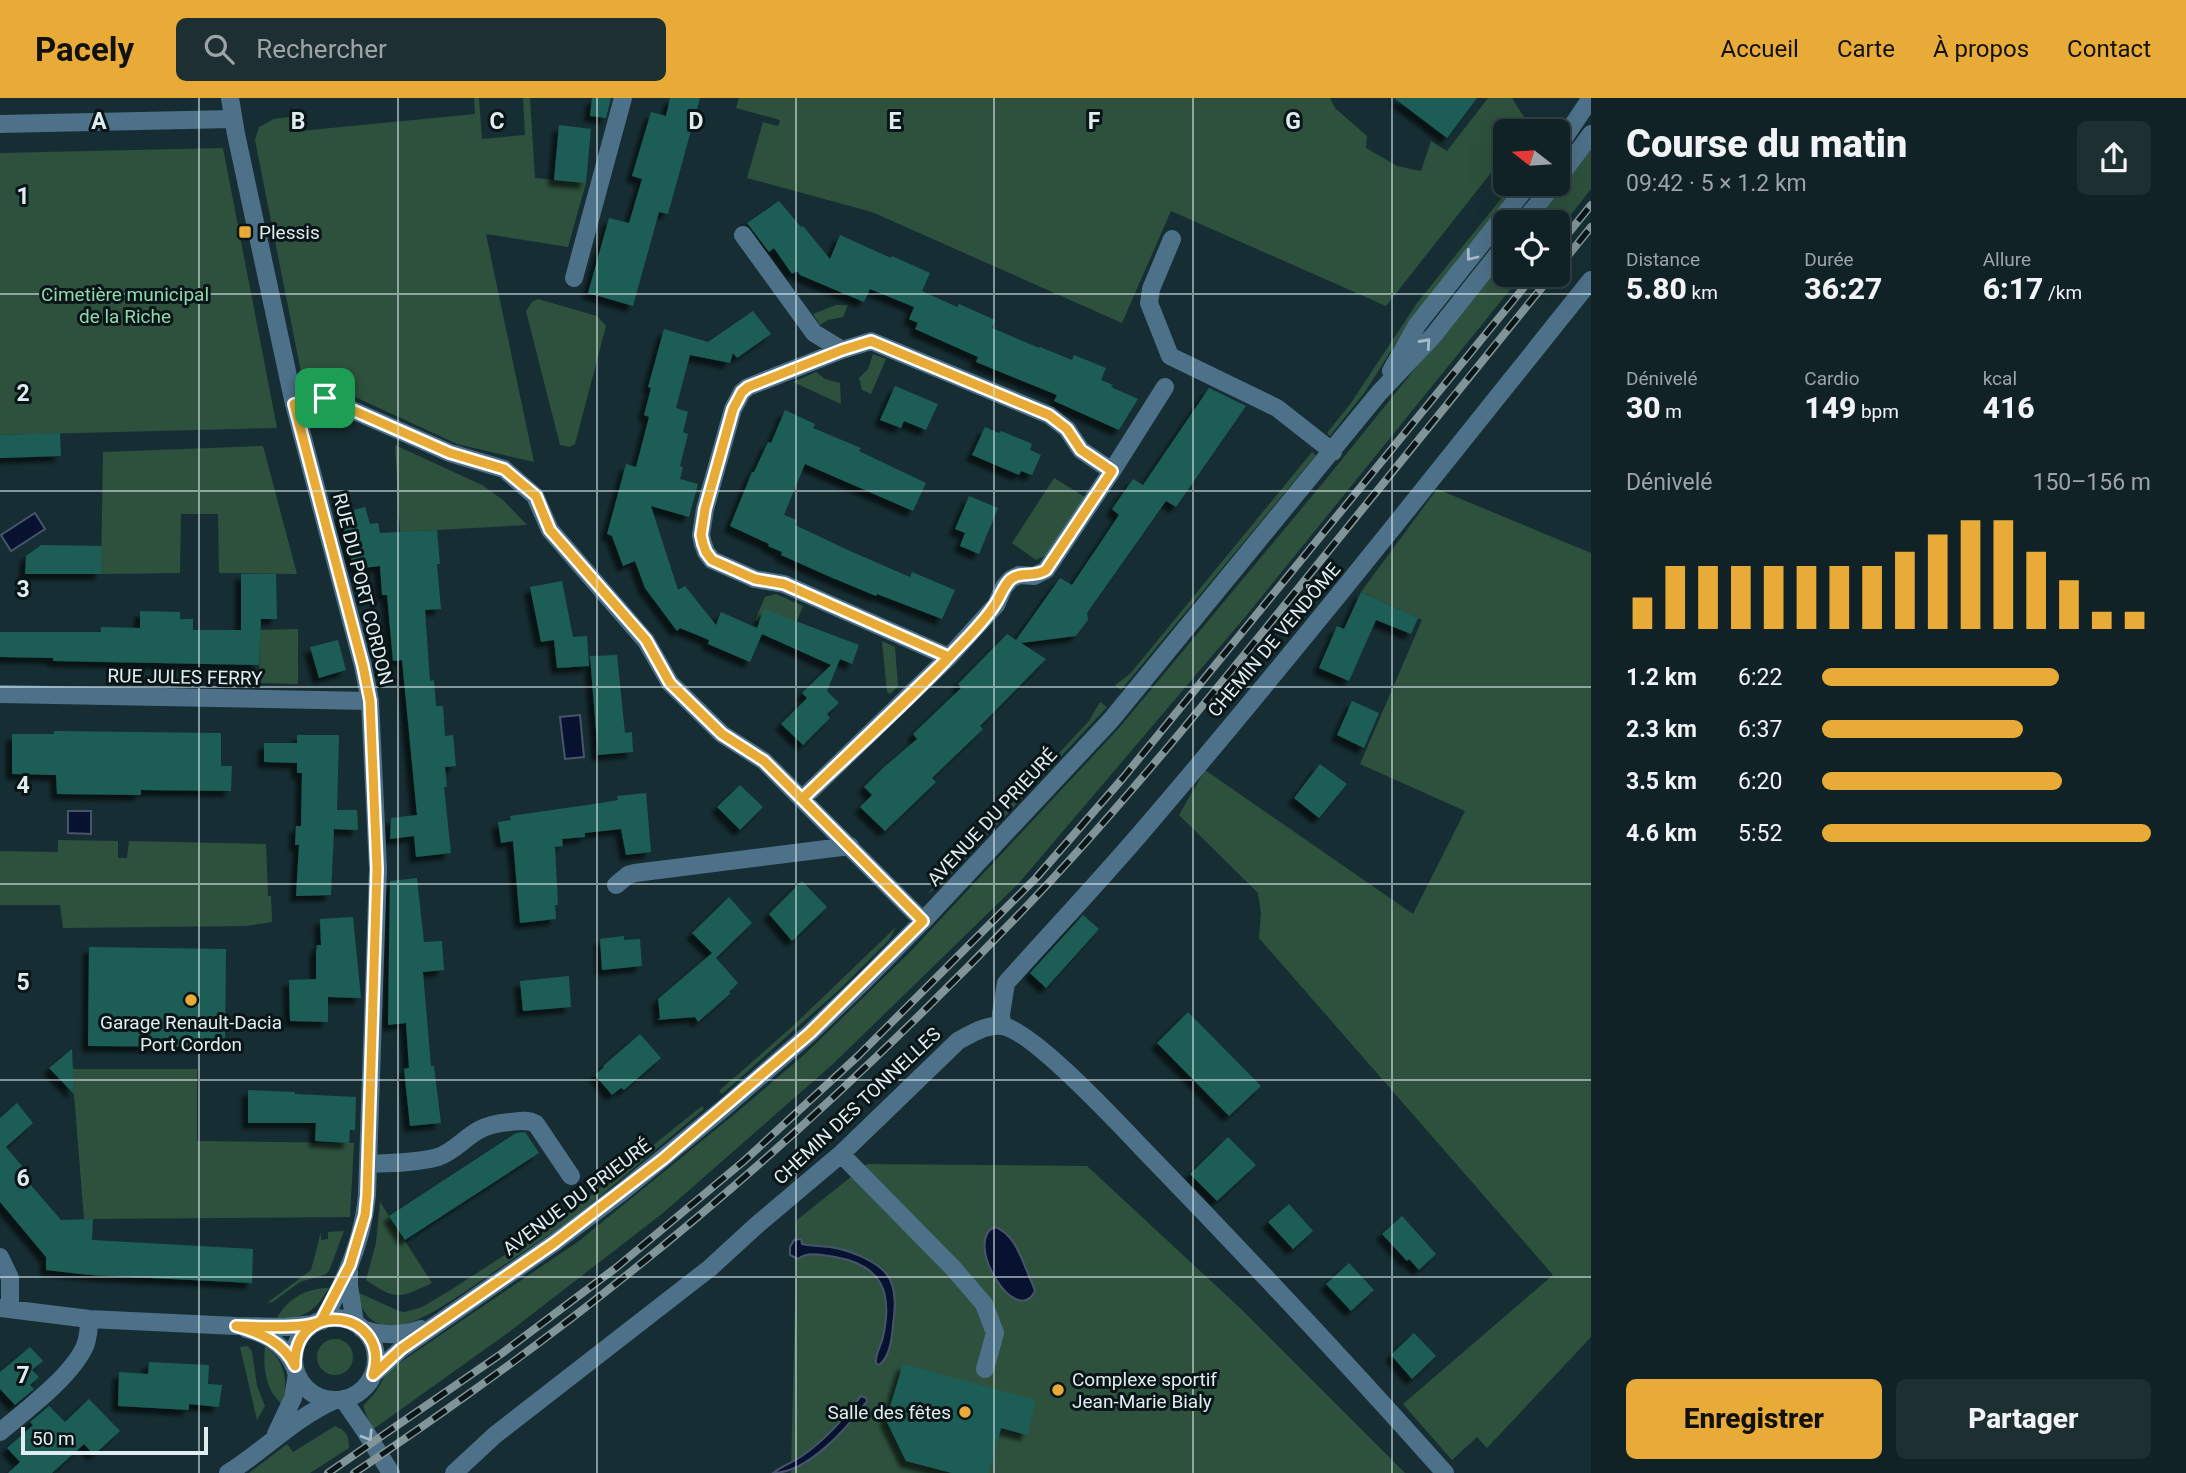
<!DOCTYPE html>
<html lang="fr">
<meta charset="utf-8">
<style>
body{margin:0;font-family:Roboto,sans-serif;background:#1e2f32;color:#f1f3f6;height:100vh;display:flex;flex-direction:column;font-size:26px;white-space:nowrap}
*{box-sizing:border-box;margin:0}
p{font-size:23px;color:#9ca4a7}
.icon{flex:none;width:38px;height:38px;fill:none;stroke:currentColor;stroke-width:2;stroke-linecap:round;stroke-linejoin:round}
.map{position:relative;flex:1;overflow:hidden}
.panel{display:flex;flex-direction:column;background:#102226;width:595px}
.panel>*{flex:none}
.needle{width:46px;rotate:287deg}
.tools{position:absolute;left:1493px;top:21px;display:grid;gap:14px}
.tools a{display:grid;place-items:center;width:77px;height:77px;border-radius:10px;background:#102226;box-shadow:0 7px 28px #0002,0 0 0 2px #303f43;font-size:35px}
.scale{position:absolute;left:21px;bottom:18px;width:187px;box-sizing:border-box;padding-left:7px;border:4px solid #dfedf0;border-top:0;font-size:19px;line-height:24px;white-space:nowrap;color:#dfedf0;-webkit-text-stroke:5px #0a1517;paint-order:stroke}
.pin{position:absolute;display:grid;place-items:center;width:60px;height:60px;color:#fff;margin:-30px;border-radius:14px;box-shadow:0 4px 10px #0006}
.round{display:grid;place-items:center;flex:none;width:74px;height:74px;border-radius:10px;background:#1e2f32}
.overview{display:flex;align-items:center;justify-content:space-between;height:119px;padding:0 35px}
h1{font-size:38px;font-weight:800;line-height:52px}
.metrics{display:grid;grid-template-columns:repeat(3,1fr);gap:10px;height:119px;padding:7px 35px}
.metrics div{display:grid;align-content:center}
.metrics b{font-size:30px;font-weight:800}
.metrics small{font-size:19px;font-weight:400}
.metrics p{font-size:19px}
.chart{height:196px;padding:14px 35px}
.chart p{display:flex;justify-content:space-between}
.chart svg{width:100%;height:126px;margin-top:7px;stroke:#e8ab37;stroke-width:6}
.button{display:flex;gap:14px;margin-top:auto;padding:14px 35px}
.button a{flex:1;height:80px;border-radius:10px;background:#e8ab37;color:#111;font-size:28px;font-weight:800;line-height:80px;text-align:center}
.button a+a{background:#1e2f32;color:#f1f3f6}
ul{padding:0 35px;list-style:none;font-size:23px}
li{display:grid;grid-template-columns:112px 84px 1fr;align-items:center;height:52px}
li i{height:18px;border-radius:9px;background:#e8ab37}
header{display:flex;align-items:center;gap:42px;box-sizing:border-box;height:98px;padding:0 35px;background:#e8ab37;color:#111}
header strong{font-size:33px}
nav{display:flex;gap:38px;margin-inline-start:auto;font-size:24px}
.search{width:490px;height:63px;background:#1e2f32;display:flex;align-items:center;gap:18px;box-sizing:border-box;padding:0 24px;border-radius:10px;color:#9ca4a7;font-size:26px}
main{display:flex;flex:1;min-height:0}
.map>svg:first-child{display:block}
.green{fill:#2d513d}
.water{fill:#071231;stroke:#48546a;stroke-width:2}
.building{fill:#1c5d56;filter:url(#shadow)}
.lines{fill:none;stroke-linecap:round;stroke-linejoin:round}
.minor{stroke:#4d7189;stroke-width:18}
.rail-casing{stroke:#819498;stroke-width:8}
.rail{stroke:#0a1517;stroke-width:5;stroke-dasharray:16;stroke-linecap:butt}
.oneway{stroke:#a5bbc7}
.route-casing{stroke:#fff;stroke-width:14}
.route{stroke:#e8ab37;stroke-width:9}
.grid{fill:none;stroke:#dfedf0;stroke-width:2;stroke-opacity:0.55}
.poi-dot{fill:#e8ab37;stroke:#0a1517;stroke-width:2.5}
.labels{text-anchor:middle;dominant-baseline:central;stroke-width:6;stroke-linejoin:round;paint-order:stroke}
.poi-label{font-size:19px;fill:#dfedf0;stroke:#0a1517;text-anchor:start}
.park-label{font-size:19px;fill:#8fd9af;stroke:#0a1517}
.street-label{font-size:19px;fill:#dfedf0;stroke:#0a1517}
.grid-label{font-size:23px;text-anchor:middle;font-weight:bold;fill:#dfedf0;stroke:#0a1517;stroke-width:6;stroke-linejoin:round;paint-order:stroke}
</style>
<header>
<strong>Pacely</strong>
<div class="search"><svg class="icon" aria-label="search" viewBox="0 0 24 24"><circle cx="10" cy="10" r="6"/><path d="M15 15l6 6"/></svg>Rechercher</div>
<nav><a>Accueil</a><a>Carte</a><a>À propos</a><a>Contact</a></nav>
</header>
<main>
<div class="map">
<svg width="1591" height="1375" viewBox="0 0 1591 1375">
<defs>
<filter id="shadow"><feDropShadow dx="-6" dy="6" stdDeviation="2" flood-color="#0009"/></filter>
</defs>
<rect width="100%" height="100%" fill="#162e33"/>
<path class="green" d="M474,0H479L482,41L525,37L523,0H530L535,80L586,85L568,149L486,136L534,364L457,346L301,274L255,42L259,29L274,21L289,19L290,34L475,16Z
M739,0H1330L1335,10L1367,38L1366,50L1397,68L1421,73L1431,43L1447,53L1488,0H1512L1529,27L1524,33H1505V57L1386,208L1171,113L1122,225L872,114L747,80L763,24L778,28L780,22L736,10Z
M1591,48V91L1558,133V124H1533Z
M223,50L277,330L0,337V55Z
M1513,86H1520L1408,226L1365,294L1330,338L1327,335L1351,305L1417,205Z
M1505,159V177H1522L1246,518L1018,786L834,965L663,1115L509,1234L372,1332L363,1308L375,1295L389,1272L579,1143L736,1015L805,956L912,852L1119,630L1327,380Z
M538,201L597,218L606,228L575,346L570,349L560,347L526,213L532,204Z
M836,207H848L843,219L828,222L820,227L813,216Z
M873,256L886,261L871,296L862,292L859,280L868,271Z
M816,274L825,281L840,285L841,306L793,284Z
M395,347L482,387L503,402L527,427L400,434Z
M263,348L297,476L219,475L218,416H181L180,475L101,476L103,354Z
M1312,354L1316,357L1121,592L1115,587L1130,576Z
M1054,380L1085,399L1045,458L1036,462L1012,445Z
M1437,391L1591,455V1239L1487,1350L1477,1339L1452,1362L1403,1306L1553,1177L1259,840L1261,815L1258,795L1179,717L1205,672L1413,816L1465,713L1360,666L1422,522L1361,494Z
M776,496L803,508L791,538L755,522L765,499Z
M298,531V586L259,585L260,532Z
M882,543L895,549L898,588L890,596L887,594Z
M1100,604L1107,609L939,789L928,795L1089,623Z
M58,742L118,743V760H127L129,743L266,746L268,798H271L272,824L246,828L63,830L60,807H0V753L58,754Z
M896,829L889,842L840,891L722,996L719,993L794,927Z
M72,971H197V1043L354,1045L350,1119L84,1121Z
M702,1008L704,1011C659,1048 615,1088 568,1123C541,1143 512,1161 485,1180C464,1194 421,1226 396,1228C373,1230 361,1215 357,1194L399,1213L405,1214L422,1209L449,1193L565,1118Z
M867,1066L1087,1068L1240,1210L1405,1375H791L797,1122Z
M380,1104L432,1185C400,1200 396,1203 366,1182L376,1145Z
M344,1133L329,1173L326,1176L300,1184L273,1204L267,1205L311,1172L321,1134V1142L328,1141V1134Z
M329,1190C316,1212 304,1222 277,1220C288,1200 307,1190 329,1190Z
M317 1259a18 18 0 1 1 36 0a18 18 0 1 1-36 0Z
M248,1248L252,1254L257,1288L265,1308L257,1322L240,1249Z
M265,1248C285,1262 289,1284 282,1306C265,1292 263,1269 265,1248Z
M335,1328C347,1333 349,1338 349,1350L310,1375H249L287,1346L293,1354Z"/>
<path class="water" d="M35,415L45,431L11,453L1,437Z
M580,617L584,659L565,661L560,619Z
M68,713H91V736L68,735Z
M995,1129C1016,1136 1023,1166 1032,1185L1035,1193C1016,1232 962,1142 995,1129Z
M801,1141L802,1146C811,1148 820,1148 830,1149C848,1152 877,1162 888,1178C897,1192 895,1212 893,1227C892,1240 890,1259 879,1267L876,1265C875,1256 881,1248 883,1239C893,1194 882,1167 835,1159C823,1157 807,1153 798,1161L790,1157V1149L794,1142Z
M861,1298L866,1300L867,1303C847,1330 808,1375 773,1375C781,1369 793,1364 802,1358C825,1342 844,1321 861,1298Z"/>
<path class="building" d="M592,0H611L606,20L590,18Z
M670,0H700L668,116L659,114L633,208L588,195L609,120L629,125L642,81L632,78L651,14L666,18Z
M1394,0H1477L1447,40Z
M559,27L591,31L586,85L554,82Z
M779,103L801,129L803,128L830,161L840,137L891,160L892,158L930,175L922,193L957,209L959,206L995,222L992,230L1039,250L1040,249L1072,262L1074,257L1106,270L1101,282L1113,287L1111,289L1138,301L1119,332L1054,303L1057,297L976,264L978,259L915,231L918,225L909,221L914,209L870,191L864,204L800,177L797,173L792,176L774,150L769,154L747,125Z
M753,213L771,236L737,260L733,255L730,265L690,257L676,310L688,314L683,334L688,336L680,368L683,369L680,381L698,386L689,419L651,408L678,492L685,488L716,527L721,514L757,530L764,511L859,547L852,566L840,561L827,593L839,605L827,616L830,620L803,647L781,626L807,600L802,595L831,567L762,536L750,564L708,546L709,542L680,530L677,533L645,490L635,463L623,468L612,438L607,436L626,366L636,369L649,319L644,317L651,290L648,289L664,231L708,244Z
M895,288L938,306L926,332L904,323L901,330L880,322Z
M1209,290L1246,308L1176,409L1166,403L1087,515L1088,522L1076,538L1021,545L1046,561L980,628L983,631L932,680L936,684L885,733L860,709L872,697L864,689L883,670L917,641L913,636L961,590L958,586L1007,536L1016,542L1060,480L1072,487L1119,417L1112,411L1133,381L1143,387Z
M785,312L815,326L813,330L861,350L859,353L926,385L913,413L805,366L784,417L797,422L795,427L850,453L910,479L912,474L955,492L942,521L877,496L876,498L828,478L781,457L782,454L768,448L769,446L730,428L752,374H754L768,344L771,345Z
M985,329L999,335L1001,333L1032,346L1030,352L1041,357L1032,377L1021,373L1019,377L972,357Z
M60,335L61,358L0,360V337Z
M969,398L998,410L979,456L960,448L965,435L955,431Z
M365,409L370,426L378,425L380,435L437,432L440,466H437L441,511L425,512L430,583L434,582L436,608H443L445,638L453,637L456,668L445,669L447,689H444L451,755L416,759L414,738L390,741L391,720L417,717L402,562L393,563L387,497H382L380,468L354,471L339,416Z
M41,447L102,448L101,476H25L26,458Z
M241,476H276L277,521H261L259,567L53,563V560L0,559V534H101V529L140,530V513L180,514V521H193V532H241Z
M562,483L573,539L587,538L589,568L557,570L554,542L541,544L530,489Z
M1361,494L1418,520L1411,536L1376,522L1349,583L1319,570L1337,528L1344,531Z
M338,542L346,572L319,580L310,549Z
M617,557L625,635L632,634L633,654L598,657L590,558Z
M1352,603L1379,615L1364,650L1337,637Z
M54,633L221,635V668H232L231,693L141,692V697L57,696L56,677L12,676V636H54Z
M297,637H339L337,712H357L358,732L334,731L331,797L296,798L299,747H295L296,728H301L302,675H297V665L264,664V645H297Z
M1320,666L1347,686L1319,720L1294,700Z
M740,687L763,709L740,732L717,709Z
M646,695L651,754L626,757L621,731L585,735V739L562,741L563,748L555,749L558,807H555L556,821L520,825L513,743L501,745L498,724L511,722L510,718L601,705L618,702L617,698Z
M417,780L424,844L442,843L444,872L423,874L431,968H434L441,1025L410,1028L404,971L409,970L406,925L388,927L390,783Z
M802,783L827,809L792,843L769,816Z
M729,799L752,825L716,860L738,885L729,894L731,895L698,924L695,919L657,922L660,920L658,901L712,855L692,835Z
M1083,817L1099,831L1046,890L1030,875Z
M353,819L361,900L328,899V924L290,923L289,882L316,881V854L317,847H321L320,821Z
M624,838V842L640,841L642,868L602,872L600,841Z
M89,849L226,851L225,949L88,948Z
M569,878L571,909L523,913L520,883Z
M1188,914L1261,988L1229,1018L1157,945Z
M640,936L661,960L624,992L621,990L612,997L595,977L604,969L603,968Z
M72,951L74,996L49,970Z
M248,992L295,994V996L356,999L355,1032H350L349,1045L315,1043L316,1025H248Z
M17,1005L33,1025L6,1049L27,1074L23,1078L61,1122L93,1121L92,1142L253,1151L252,1185L90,1177L46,1172V1159L0,1104V1020Z
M525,1034L539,1055L405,1142L389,1118L516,1035Z
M1228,1039L1256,1067L1217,1103L1190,1076Z
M1289,1106L1313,1133L1293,1151L1268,1124Z
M1402,1118L1436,1156L1419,1172L1409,1161L1407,1163L1382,1136Z
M1349,1165L1374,1192L1351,1213L1326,1186Z
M1414,1235L1436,1258L1412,1281L1391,1257Z
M30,1249L43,1263L32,1272L39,1279L30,1287L34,1291L15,1307L0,1291V1274Z
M149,1264L209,1267L208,1286L222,1287L219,1309L189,1306V1312L118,1308L119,1274L148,1276Z
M903,1266L1036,1302L1027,1337L1001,1330L989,1375H952L906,1363L886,1322Z
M89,1301L120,1333L94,1357L84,1346L52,1375H8L20,1364L7,1350L33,1327L30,1324L49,1308L65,1324Z"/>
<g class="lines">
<path class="minor" d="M230,0L236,36L294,306L363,568L370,603L378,771L367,1097C363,1142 345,1184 322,1223
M0,26L233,21
M1558,49L1591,0
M1558,81L1591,36
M1523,124L1554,86
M743,137L814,235L842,252
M1172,141L1151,191L1149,205L1170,258L1277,310L1333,354
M574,180L623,0
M1391,273L1417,227L1529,86
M294,306L325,300L450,355L504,371L535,398L550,432L646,543L670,585L722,636L764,663L923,823
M1112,373L1165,289
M0,596L370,603
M802,701L949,559L996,507L1004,489L1011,481L1019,477L1034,478L1046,472L1112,373L1081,352L1067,331L1049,317L871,243L842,252L748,289L742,294L733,311L705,411L701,437L703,446L706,454L712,462L755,481L784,486L949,559
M616,787L628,777L635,775L850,748
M1002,928L1001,916L1006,885C1050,836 1096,787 1140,736C1295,555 1442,368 1591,182
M841,1056L953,1170L984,1206L995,1235L985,1271
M368,1066C391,1065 416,1065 438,1059C455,1053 464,1040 479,1032C488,1027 499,1025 510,1024C519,1023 528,1021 536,1026L571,1078
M0,1159L10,1180V1210
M349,1174V1188L355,1225
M0,1210L89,1221L236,1228L285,1229L314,1226
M294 1261a41 41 0 1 1 82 0a41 41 0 1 1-82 0Z
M246,1231C267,1236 285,1248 294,1268
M362,1231C382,1238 401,1238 421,1231
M373,1277L401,1251L554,1145L623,1093L725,1009L810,935L865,882L923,823L1111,622L1379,295L1433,238L1505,147
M343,1301L365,1333L391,1375
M0,1334C25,1313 72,1278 85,1248C88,1240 89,1230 89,1221
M276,1336L293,1300L297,1276
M228,1375C265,1352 294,1320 335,1302
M454,1375L495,1337L710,1170L758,1126L841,1056L958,943C970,936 987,926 1002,928C1032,932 1117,1024 1141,1049C1244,1155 1346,1264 1445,1375"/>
<g class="rail-casing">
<path id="rail" d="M1558,148L1591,107
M1558,170L1591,129
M328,1375L501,1256L617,1169L744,1063L858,958L1036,780L1123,680L1534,177
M354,1375C392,1350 429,1324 467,1297C677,1149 868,977 1044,790C1130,698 1209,600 1288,503C1376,394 1464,285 1552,177"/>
</g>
<use href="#rail" class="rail"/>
</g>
<defs><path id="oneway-chevron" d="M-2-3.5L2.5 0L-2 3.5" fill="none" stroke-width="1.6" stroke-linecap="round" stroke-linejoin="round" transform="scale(1.75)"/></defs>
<g class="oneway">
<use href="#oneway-chevron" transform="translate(1471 158) rotate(128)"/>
<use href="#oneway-chevron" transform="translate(1426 245) rotate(-48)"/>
<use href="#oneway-chevron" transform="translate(368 1338) rotate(58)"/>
</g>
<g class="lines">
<g class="route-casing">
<path id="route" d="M325,300L294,306L363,568L370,603L377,771L367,1097L365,1117L350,1167L321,1223C302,1232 259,1228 236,1228C261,1235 283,1244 295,1268C293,1197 393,1213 373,1277L401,1251L554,1145L663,1061L810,935L923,823L802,701L949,559L784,486L755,481L712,462L706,454L703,446L701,437L705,411L733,311L742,294L748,289L842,252L871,243L1049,317L1067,331L1081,352L1112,373L1046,472C1034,480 1021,473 1011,481C1003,488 1000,500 994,508C982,526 966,541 952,556C905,607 852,653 802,701L764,663L722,636L670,585L646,542L550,432L536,398L504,371L450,355L325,300"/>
</g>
<use href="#route" class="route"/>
</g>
<path class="grid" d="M199,0V1375M398,0V1375M597,0V1375M796,0V1375M994,0V1375M1193,0V1375M1392,0V1375M0,196H1591M0,393H1591M0,589H1591M0,786H1591M0,982H1591M0,1179H1591"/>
<g class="poi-dot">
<rect x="238" y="127" width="14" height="14" rx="3.5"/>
<circle cx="191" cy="902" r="7"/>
<circle cx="1058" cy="1292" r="7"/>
<circle cx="965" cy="1314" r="7"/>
</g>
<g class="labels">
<g class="poi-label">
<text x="259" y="134">Plessis</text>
<text x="191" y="924" text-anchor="middle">Garage Renault-Dacia<tspan x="191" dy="22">Port Cordon</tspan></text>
<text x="1072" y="1281">Complexe sportif<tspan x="1072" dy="22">Jean-Marie Bialy</tspan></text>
<text x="951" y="1314" text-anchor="end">Salle des fêtes</text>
</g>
<g class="park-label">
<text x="125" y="196">Cimetière municipal<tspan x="125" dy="22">de la Riche</tspan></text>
</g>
<g class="street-label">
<text transform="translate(363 491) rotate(76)">RUE DU PORT CORDON</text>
<text transform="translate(1274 542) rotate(-50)">CHEMIN DE VENDÔME</text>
<text transform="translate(185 579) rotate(1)">RUE JULES FERRY</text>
<text transform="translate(992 719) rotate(-47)">AVENUE DU PRIEURÉ</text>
<text transform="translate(857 1008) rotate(-43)">CHEMIN DES TONNELLES</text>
<text transform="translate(577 1099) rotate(-37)">AVENUE DU PRIEURÉ</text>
</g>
</g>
<g class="grid-label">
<text x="99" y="31">A</text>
<text x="298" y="31">B</text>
<text x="497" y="31">C</text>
<text x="696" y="31">D</text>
<text x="895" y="31">E</text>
<text x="1094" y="31">F</text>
<text x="1293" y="31">G</text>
<text x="23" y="106">1</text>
<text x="23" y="303">2</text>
<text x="23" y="499">3</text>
<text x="23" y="695">4</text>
<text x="23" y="892">5</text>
<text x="23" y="1088">6</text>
<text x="23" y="1285">7</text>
</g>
</svg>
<div class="tools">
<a><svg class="needle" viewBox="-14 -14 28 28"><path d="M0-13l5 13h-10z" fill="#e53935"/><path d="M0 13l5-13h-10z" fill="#9ca4a7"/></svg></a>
<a><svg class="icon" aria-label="locate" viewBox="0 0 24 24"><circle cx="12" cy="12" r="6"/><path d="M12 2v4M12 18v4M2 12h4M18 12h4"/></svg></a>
</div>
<div class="scale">50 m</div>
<div class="pin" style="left:325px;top:300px;background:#1e9e55"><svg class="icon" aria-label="arrive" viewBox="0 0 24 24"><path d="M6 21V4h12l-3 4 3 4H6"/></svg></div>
</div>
<section class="panel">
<div class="overview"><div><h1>Course du matin</h1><p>09:42 · 5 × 1.2 km</p></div><a class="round"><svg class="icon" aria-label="share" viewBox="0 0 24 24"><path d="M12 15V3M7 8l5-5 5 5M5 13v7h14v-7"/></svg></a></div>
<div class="metrics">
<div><p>Distance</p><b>5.80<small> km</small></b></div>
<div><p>Durée</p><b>36:27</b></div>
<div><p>Allure</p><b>6:17<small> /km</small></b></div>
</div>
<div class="metrics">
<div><p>Dénivelé</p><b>30<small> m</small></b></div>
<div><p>Cardio</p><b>149<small> bpm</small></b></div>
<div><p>kcal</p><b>416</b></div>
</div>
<div class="chart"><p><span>Dénivelé</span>150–156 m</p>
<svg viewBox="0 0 160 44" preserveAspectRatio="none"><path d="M5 44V33M15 44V22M25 44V22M35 44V22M45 44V22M55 44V22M65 44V22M75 44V22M85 44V17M95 44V11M105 44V6M115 44V6M125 44V17M135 44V27M145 44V38M155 44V38"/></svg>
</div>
<ul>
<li><b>1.2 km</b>6:22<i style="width:72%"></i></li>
<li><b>2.3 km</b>6:37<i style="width:61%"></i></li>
<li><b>3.5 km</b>6:20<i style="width:73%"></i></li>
<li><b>4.6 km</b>5:52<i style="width:100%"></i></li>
</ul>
<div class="button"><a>Enregistrer</a><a>Partager</a></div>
</section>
</main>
